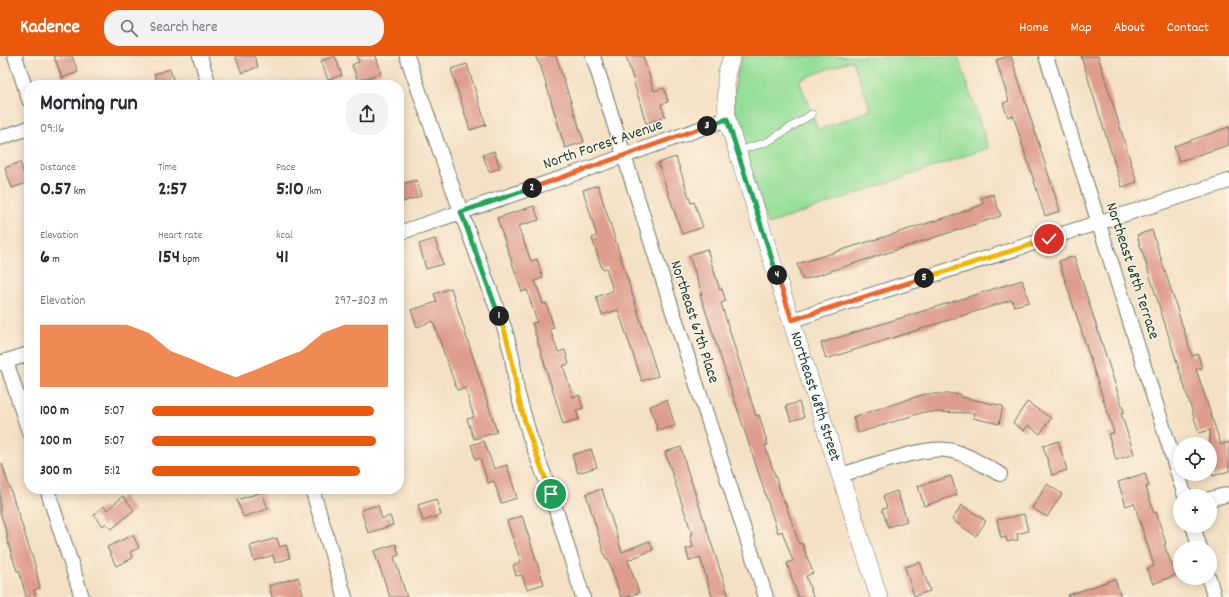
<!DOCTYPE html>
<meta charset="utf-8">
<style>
body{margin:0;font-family:Dekko,sans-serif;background:#f2f2f3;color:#2b2b33;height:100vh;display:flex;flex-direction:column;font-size:15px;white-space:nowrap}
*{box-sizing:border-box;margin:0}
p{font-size:13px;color:#7c7c81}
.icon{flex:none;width:22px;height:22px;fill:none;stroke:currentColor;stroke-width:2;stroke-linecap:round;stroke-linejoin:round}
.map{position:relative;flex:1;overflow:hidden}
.sheet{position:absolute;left:24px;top:24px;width:380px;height:414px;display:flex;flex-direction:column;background:#fff;border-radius:16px;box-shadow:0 2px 10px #0003}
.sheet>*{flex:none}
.tools{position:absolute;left:1173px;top:381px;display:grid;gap:8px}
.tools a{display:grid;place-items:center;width:44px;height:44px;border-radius:50%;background:#fff;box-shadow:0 2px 10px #0003;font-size:20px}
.pin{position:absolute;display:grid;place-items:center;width:34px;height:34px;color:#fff;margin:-17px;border:2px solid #fff;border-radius:50%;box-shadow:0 1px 4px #0007}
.km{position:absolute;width:20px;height:20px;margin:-10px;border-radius:50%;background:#222;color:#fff;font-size:11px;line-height:20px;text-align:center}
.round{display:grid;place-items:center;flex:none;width:42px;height:42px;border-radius:16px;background:#f2f2f3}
.headline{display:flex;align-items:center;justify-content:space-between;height:68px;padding:0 16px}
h1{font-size:22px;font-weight:800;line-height:30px}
.stats{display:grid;grid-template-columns:repeat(3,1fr);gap:6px;height:68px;padding:4px 16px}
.stats div{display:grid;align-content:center}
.stats b{font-size:20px;font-weight:800}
.stats small{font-size:11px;font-weight:400}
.stats p{font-size:11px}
.chart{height:112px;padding:8px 16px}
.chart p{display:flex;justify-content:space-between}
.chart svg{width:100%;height:72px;margin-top:4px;fill:#ea580c;opacity:.7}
ul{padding:0 16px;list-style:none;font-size:13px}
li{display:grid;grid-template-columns:64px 48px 1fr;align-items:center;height:30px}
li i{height:10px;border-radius:5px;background:#ea580c}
header{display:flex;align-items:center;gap:24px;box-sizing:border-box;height:56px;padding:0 20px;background:#ea580c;color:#fff}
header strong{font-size:19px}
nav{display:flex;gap:22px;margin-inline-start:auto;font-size:14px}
.search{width:280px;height:36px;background:#f2f2f3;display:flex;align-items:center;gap:10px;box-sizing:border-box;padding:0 14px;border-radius:16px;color:#7c7c81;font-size:15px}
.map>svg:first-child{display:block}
.green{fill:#96df99;stroke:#5a8e66;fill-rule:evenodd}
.building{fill:#de9c8e}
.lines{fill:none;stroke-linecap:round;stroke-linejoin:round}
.service-casing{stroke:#6a7666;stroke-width:8}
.minor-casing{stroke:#6a7666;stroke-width:16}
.tertiary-casing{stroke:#6a7666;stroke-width:18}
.service{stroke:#fff;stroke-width:7}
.minor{stroke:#fff;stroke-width:14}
.tertiary{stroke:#fff;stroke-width:17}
.split-1-casing{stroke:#fff;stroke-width:8}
.split-2-casing{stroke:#fff;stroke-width:8}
.split-3-casing{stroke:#fff;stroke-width:8}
.split-4-casing{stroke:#fff;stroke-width:8}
.split-5-casing{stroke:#fff;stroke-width:8}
.split-6-casing{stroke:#fff;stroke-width:8}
.split-1{stroke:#f5b400;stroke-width:5}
.split-2{stroke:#22a559;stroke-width:5}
.split-3{stroke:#f0652b;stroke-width:5}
.split-4{stroke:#22a559;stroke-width:5}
.split-5{stroke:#f0652b;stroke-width:5}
.split-6{stroke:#f5b400;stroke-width:5}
.labels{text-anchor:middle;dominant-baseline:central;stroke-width:3;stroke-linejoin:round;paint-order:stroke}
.street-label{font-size:16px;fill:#1f3d34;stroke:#fcf5e5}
</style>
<header>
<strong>Kadence</strong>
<div class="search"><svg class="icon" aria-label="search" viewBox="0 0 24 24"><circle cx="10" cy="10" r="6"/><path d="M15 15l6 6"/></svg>Search here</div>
<nav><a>Home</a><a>Map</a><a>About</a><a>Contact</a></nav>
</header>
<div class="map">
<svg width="1229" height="541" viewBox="0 0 1229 541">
<rect width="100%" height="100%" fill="#fcf5e5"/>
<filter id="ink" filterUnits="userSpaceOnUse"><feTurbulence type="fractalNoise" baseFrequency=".025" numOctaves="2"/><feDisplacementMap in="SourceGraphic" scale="8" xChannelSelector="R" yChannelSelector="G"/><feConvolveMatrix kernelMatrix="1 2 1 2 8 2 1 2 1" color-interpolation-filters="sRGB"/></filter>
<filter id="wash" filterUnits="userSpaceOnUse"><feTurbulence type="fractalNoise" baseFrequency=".012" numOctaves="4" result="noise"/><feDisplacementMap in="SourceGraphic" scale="16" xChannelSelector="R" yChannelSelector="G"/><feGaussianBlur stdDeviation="0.9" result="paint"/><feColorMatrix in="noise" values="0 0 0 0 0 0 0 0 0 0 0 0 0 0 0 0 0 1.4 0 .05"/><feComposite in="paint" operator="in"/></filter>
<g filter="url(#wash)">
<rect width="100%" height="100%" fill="#f4e0c4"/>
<path class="green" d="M742,0H958L988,92L769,168C757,131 740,93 735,54C732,36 737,17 742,0ZM852,4L871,54L818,74L799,24Z"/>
<g id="blocks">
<path class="building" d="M54,0H72L78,16L62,22Z
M235,0H254L258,11L242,17Z
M335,0L342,19L328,24L321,5Z
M357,0H376L381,17L358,25L352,9L359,6Z
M535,0H556L584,86L565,92L541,11Z
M626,0H643L654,35L664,32L668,46L661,48L665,61L646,67Z
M1008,0H1011L1060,155L1045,160L1013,59L1008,61L1003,47L1009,45L996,4Z
M1081,0H1098L1137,126L1122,131Z
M467,8L486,69L470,74L451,13Z
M170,13L175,29H158L154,18Z
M1229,71V89L1179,105L1174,90Z
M494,95L500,112L489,116L483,99Z
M676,101L691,147L694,146L703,171L682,178L658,107Z
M20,106L27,127L12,132L5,112Z
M416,124L421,140L403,146L399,129Z
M598,129L658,320L642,325L618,254L602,259L596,241L613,235L606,212L602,213L592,182L597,180L583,134Z
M993,138L1001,160L803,224L797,208L954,159L984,148L981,142Z
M534,150L539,164L518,170L531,205L537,203L543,222L535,225L543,248L546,247L554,272L550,273L558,296L565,294L569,308L563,310L573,341L579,339L583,352L576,354L579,363L563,368L532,267L537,266L527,234L522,236L497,162Z
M1152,174L1192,300L1198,298L1202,312L1196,313L1221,389L1229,386V415L1213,420L1210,411V374L1199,377L1137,179Z
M435,183L443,208L426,213L419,188Z
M707,193L720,234L722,233L726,245L721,247L756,360L759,359L768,389L765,390L784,446H785L799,488L802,487L813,517L806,520L813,541H798L787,507L793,505L782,475L778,477L700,238H702L689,199Z
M1074,200L1124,356L1121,357L1134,398L1116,404L1108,378L1114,377L1059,205Z
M1022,224L1029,246L1014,250L1012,244L826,303L821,287Z
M451,232L497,376L474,383L467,363L474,361L465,332L457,334L433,265L417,271L411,254L437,246L434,238Z
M925,338H961V341L1003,350L999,368L973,362L974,357L924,356L858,377L853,361Z
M667,344L675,370L658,375L650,350Z
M799,346L804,361L791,365L786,350Z
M1027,346L1051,362L1040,378L1028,369L1024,375L1013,367Z
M484,385L494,413L507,409L517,442L501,447L494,425L488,427L480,402L476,404L471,389Z
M1058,385L1067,414L1052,419L1043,390Z
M681,391L687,413L729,541H712L700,501L689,505L686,493L693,491L690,479L692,478L665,396Z
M591,393L597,411L578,417L572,399Z
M0,408H2L35,509L40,532L34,534L36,541H26L19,514L17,515L6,481H8L0,456Z
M1145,417L1149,430L1146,431L1154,457L1156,456L1166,488H1164L1176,519L1153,528L1147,513L1154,510L1134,447L1126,450L1118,426Z
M951,420L957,439L924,450L918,430Z
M1047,428L1062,438L1047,461L1032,452Z
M602,433L622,496L649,485L653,494L628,504L639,537L626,541H621L608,503L606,504L586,438Z
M897,435L907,465L888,471L882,453L887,452L883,440Z
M262,436L268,453L243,461L237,444Z
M123,440L134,454L112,473L106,467L103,470L94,459L104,450L107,454Z
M436,443L441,459L423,465L418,449Z
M378,449L382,463L390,460L393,469L368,477L361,454Z
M962,449L986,465L976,480L952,464Z
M1024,458L1028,475L1017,478L1018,484L1007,486L1006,481L1001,482L997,464Z
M522,460L544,528L527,533L522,519L516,520L513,509L521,506L507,465Z
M133,479L139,492L130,496L133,502L116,510L107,491Z
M277,482L280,491L286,489L290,502L275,507L273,499L254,505L250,490Z
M396,488L399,499L394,501L407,541H390L374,495Z
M920,506L930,535L914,540L905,511Z
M298,521L304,541H272L269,530Z
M1115,523L1121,541H1068V539Z"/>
</g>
</g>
<g filter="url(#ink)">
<use href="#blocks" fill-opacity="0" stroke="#6a7666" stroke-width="1"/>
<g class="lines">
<g class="service-casing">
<path id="service" d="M738,95L767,86L812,58"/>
</g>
<g class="minor-casing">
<path id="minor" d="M15,0L29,44
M200,0L209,29
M407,0L461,156L505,274L512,300L517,335L530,381L551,438L583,541
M593,0L673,256L766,541
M1046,0L1185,440
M0,82L29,72
M399,177L585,114L727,63
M792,264L1229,125
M6,305L29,376
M0,307L29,298
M840,419C866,412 923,390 947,394C965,396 984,410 1000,418
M47,433L82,541
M312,433L345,541
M1210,443L1229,438
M1193,470L1200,492
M1209,522L1214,541"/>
</g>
<g class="tertiary-casing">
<g id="tertiary">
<path id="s1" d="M732,0L726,19L727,63L879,541"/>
</g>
</g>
<use href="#service" class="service"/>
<use href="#minor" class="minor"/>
<use href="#tertiary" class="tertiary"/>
</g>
</g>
<g class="lines" filter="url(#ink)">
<g class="split-1-casing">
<path id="split-1" d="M499,260C509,285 513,309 517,335C524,370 539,404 551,438"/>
</g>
<g class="split-2-casing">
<path id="split-2" d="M499,260L461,156L532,132"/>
</g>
<g class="split-3-casing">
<path id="split-3" d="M532,132L707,70"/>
</g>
<g class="split-4-casing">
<path id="split-4" d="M707,70L727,63L777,219"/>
</g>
<g class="split-5-casing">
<path id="split-5" d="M777,219L792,264L924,222"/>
</g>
<g class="split-6-casing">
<path id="split-6" d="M924,222L1049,183"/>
</g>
<use href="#split-1" class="split-1"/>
<use href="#split-2" class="split-2"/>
<use href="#split-3" class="split-3"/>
<use href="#split-4" class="split-4"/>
<use href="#split-5" class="split-5"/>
<use href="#split-6" class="split-6"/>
</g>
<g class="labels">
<g class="street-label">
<text transform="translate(603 89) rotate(-19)">North Forest Avenue</text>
<text transform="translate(1132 215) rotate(72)">Northeast 68th Terrace</text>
<text transform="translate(694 266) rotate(72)">Northeast 67th Place</text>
<text stroke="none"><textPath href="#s1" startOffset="355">Northeast 68th Street</textPath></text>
</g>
</g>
</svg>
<div class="tools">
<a><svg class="icon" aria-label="locate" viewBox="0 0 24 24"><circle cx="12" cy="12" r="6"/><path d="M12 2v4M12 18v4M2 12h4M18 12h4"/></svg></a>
<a>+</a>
<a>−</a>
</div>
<div class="pin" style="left:551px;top:438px;background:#1e9e55"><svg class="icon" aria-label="arrive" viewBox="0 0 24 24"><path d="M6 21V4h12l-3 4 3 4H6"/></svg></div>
<div class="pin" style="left:1049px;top:183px;background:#d93025"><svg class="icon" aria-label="check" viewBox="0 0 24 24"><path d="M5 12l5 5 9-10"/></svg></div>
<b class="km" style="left:499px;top:260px">1</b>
<b class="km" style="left:532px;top:132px">2</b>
<b class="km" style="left:707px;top:70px">3</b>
<b class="km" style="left:777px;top:219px">4</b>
<b class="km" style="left:924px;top:222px">5</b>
<section class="sheet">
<div class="headline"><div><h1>Morning run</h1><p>09:16</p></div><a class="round"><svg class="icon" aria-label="share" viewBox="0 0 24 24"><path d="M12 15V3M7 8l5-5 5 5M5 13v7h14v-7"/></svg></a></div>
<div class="stats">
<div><p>Distance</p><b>0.57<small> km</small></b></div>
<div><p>Time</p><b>2:57</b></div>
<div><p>Pace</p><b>5:10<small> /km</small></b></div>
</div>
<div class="stats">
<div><p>Elevation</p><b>6<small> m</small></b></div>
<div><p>Heart rate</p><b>154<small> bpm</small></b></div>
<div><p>kcal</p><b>41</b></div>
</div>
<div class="chart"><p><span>Elevation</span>297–303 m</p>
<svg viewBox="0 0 160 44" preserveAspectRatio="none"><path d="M0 44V6L10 6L20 6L30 6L40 6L50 11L60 22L70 27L80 33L90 38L100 33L110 27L120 22L130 11L140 6L150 6L160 6V44z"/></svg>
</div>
<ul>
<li><b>100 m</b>5:07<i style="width:94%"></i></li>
<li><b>200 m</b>5:07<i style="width:95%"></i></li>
<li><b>300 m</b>5:12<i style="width:88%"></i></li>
</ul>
</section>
</div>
